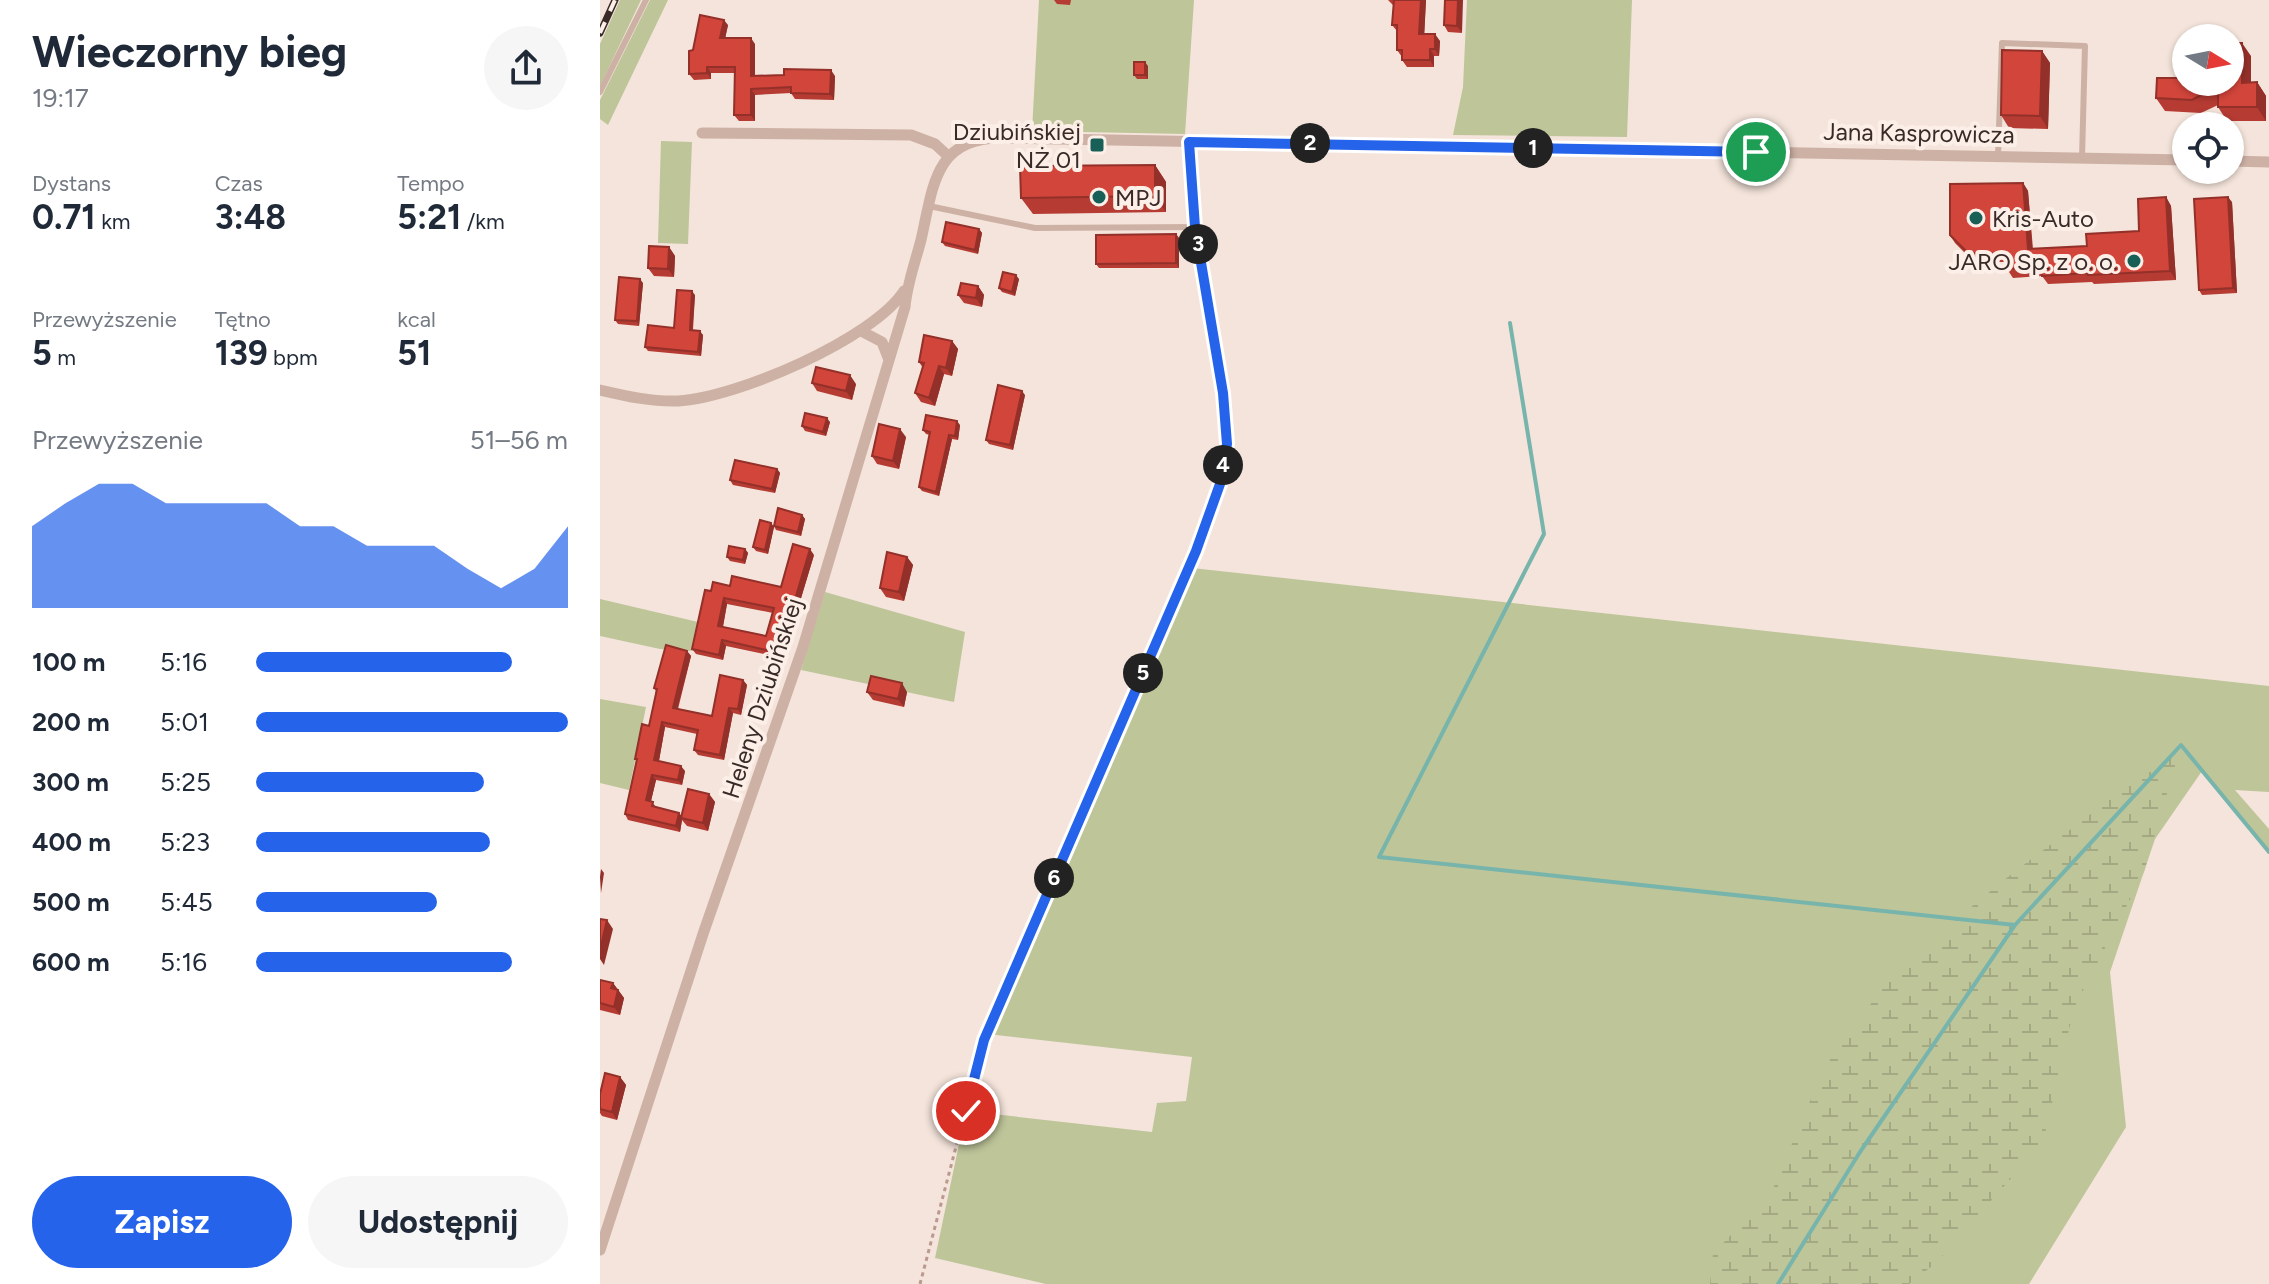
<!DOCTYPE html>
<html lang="pl">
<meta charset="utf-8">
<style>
body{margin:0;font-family:Figtree,sans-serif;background:#f6f6f7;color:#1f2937;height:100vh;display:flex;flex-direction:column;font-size:30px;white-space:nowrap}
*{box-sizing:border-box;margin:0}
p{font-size:26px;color:#747a83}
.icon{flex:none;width:44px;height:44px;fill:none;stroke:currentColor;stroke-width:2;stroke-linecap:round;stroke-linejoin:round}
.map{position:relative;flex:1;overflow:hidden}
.details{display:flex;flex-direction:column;background:#fff;width:600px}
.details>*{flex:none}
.needle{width:52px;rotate:100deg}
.fabs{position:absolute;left:1572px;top:24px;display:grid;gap:16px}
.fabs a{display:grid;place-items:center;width:72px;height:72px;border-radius:50%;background:#fff;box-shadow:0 2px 6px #0004;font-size:40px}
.pin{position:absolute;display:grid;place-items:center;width:68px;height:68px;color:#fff;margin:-34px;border:4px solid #fff;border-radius:50%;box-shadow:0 2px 8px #0007}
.km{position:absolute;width:40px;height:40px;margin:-20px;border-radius:50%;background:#222;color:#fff;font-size:22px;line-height:40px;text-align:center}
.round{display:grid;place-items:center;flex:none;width:84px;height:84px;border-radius:42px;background:#f6f6f7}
.headline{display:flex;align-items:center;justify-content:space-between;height:136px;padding:0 32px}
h1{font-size:44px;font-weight:700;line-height:60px}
.stats{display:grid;grid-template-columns:repeat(3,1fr);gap:12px;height:136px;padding:8px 32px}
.stats div{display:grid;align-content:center}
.stats b{font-size:34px;font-weight:700}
.stats small{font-size:22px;font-weight:400}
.stats p{font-size:22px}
.chart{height:224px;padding:16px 32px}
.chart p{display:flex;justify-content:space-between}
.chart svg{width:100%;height:144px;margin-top:8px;fill:#2563eb;opacity:.7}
.button{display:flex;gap:16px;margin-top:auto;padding:16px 32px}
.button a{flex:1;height:92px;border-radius:48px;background:#2563eb;color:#fff;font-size:32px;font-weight:700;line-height:92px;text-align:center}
.button a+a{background:#f6f6f7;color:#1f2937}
ul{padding:0 32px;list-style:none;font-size:26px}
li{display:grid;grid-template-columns:128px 96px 1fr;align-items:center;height:60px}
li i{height:20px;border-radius:10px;background:#2563eb}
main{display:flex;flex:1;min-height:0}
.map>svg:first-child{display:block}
.green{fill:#bec599}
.wetland{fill:url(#wetland-marsh)}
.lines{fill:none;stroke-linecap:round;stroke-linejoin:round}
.stream{stroke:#77b4ac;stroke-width:4}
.path{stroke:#ba9a8f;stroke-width:3;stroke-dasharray:4 4;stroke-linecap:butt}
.service{stroke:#ceb1a5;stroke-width:6}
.minor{stroke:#ceb1a5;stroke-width:11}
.rail-casing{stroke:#392a27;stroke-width:7}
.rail{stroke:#fbefe8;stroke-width:4;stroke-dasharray:12;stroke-linecap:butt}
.wall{fill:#b53b33;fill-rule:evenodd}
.shaded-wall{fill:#933029}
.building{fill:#d2453b;stroke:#933029;stroke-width:2;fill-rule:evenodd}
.route-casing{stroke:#fff;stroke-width:16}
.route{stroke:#2563eb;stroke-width:10}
.poi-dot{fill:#185f57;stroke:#fbefe8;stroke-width:3}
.labels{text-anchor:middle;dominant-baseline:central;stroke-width:8;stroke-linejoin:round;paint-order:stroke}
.poi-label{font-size:24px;fill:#392a27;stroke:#fbefe8;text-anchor:end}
.street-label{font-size:24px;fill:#392a27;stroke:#fbefe8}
</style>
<main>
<section class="details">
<div class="headline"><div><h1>Wieczorny bieg</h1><p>19:17</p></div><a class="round"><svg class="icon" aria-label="share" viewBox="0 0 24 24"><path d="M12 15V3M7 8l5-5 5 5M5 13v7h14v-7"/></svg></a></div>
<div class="stats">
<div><p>Dystans</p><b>0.71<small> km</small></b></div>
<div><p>Czas</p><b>3:48</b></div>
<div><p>Tempo</p><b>5:21<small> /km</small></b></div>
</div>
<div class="stats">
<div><p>Przewyższenie</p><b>5<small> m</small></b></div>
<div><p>Tętno</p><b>139<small> bpm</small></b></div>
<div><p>kcal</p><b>51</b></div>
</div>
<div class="chart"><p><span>Przewyższenie</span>51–56 m</p>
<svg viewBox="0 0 160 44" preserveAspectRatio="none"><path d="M0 44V19L10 12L20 6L30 6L40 12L50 12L60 12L70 12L80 19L90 19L100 25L110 25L120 25L130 32L140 38L150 32L160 19V44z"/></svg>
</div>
<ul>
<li><b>100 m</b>5:16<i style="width:82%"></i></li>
<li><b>200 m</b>5:01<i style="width:100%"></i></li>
<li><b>300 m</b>5:25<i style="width:73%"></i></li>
<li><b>400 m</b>5:23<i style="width:75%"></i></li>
<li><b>500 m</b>5:45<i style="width:58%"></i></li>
<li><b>600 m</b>5:16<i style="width:82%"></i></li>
</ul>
<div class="button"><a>Zapisz</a><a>Udostępnij</a></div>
</section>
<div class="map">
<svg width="1669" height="1284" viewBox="0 0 1669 1284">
<defs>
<pattern id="wetland-marsh" width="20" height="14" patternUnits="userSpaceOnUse" patternTransform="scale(2)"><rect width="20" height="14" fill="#bec599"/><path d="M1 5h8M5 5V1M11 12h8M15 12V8" fill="none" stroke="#a4a984"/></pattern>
</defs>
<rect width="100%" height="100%" fill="#f4e4db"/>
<path class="green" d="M20,0H41L0,86V44Z
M50,0H68L8,125L0,119V100Z
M439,0H594L585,134L432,131Z
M867,0H1032L1027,137L853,135L863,87Z
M61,141L92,142L88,244L58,243Z
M592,568L1669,686V792L1635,790L1669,829V852L1602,771L1555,839L1510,972L1526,1127L1429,1284H446L335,1258L366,1111L552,1132L557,1103L586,1101L592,1057L388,1034L390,1015Z
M225,592L365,632L354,702L201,670Z
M0,599L98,622L95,651L60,649L0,636Z
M0,699L46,707L29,790L0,783Z"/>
<path class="wetland" d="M1581,745L1544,872L1474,1008L1443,1142L1336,1263L1309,1284H1110L1113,1254L1172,1191L1224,1068L1297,968L1404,880Z"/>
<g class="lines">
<path class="stream" d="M910,323L944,534L779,857L1415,925L1260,1152L1178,1284
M1415,925L1581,745L1669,852"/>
<path class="path" d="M590,156L594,216
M320,1284L384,1040L596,551L620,484L627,444L623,393L596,235"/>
<path class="service" d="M0,92L46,0
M1398,156L1402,43L1485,46L1482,158
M329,206L435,228L595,227"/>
<path class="minor" d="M102,133L311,135L335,144L348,156
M1630,161L1669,162
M261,331L282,342L289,360
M0,390C26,396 52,402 78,401C136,398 273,339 304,291
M0,1250L103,934L203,647L305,307C307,284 315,263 321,240C333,188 334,138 400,138L1586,160"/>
<g class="rail-casing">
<path id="rail" d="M0,33L15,0"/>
</g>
<use href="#rail" class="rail"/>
</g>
<path class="wall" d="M454,0H471L470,5L457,4Z
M788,0H826L824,34L840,41L839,56H834V67H807L802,60V57L797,50V31L792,25L794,6Z
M845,0L862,33L848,32L844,25Z
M128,25L125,38L155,44V76H235L234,100L195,99L191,93L155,95V121H139L134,115L135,73H111V79L94,80L89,74L93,50Z
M1442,51L1450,63L1448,129L1409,128L1401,115Z
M1651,56V82H1657L1666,96V121H1627L1618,107V105L1601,113L1565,111L1556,98L1586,82Z
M548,66V79H537L534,75Z
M555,165L566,182V212L433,214L421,198Z
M1423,183L1428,191L1433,249L1487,246L1539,231L1566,197L1571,206L1576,280L1494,284L1492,282L1448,284L1442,276L1413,278L1407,269V262H1374L1355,243L1350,235Z
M1632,202L1637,293L1602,295L1599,290Z
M379,229L382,233L378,254L345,246L342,242Z
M576,234L579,238V268H499L496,264Z
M69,247L75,256L74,277L54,276L48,268Z
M419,279L415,296L402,292L399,288Z
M43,283L39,326L18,324L15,320Z
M378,286L384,295L382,307L364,303L358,295Z
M95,295L93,330L103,335L101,356L48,351L45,347L74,328Z
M352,341L358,349L352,376L344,374L335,406L321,402L315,393L323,368L319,362Z
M212,383L256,384L252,400L217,391Z
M425,395L413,450L389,444L386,440Z
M230,422L226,436L205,431L202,426Z
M360,425L358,440L352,439L339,496L322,491L319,487L330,435L326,434L323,430Z
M306,437L299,469L277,464L272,456Z
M177,469L180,473L175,493L133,485L130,480Z
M202,515L205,519L201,536L176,530L174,526Z
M171,523L174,527L168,554L156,551L153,547Z
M145,549L148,553L145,564L130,561L127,557Z
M214,555L189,638L184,637L179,657L126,646L123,660L96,654L92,649L111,591L130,586L181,587ZM127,604L173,613L166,636L123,627Z
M307,557L313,565L304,601L286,597L280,588Z
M87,651L91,656L78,709L112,716L143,680L147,685L141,715L133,713L124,760L98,755L94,750L97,734L65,727L59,761L85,771L82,785L56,780L51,801L57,808L81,815L109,794L115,802L108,831L87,826L82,820L80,832L28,820L25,814L37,762L35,759L49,726L56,691L54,688Z
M267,692H307L304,707L273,700Z
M0,980L13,983L24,998L20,1015L0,1010Z
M20,1077L26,1085L17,1120L2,1116L0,1113V1094Z"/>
<path class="shaded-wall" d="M821,0H826L824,41L819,34Z
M858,0H863L862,33L857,26Z
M124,20L128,25L124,44L120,38Z
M835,34L840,41L839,56L835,49Z
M151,38L155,44V82L151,76Z
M1642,43L1651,56V96L1642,83Z
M830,49L834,56V67L830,60Z
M1442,51L1450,63L1448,129L1440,116Z
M545,62L548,66V79L545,75Z
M107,67L111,73V79L107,73Z
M231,70L235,76L234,100L230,94Z
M1657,82L1666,96V121L1657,107Z
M151,89L155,95V121L151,115Z
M555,165L566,182V212L555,196Z
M1423,183L1428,191L1433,257L1428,249Z
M1566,197L1571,206L1576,280L1570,271Z
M1628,197L1632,202L1637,293L1633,288Z
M379,229L382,233L378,254L375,250Z
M576,234L579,238V268L576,263Z
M69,247L75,256L74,277L68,269Z
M416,275L419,279L415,296L412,292Z
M40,279L43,283L39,326L37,321Z
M378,286L384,295L382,307L376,298Z
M92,291L95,295L92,334L90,330Z
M100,331L103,335L101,356L98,352Z
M352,341L358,349L352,376L346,368Z
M339,366L344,374L335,406L329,398Z
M250,375L256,384L252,400L246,391Z
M422,391L425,395L413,450L410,445Z
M227,418L230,422L226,436L223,432Z
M357,421L360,425L358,440L355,436Z
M300,429L306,437L299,469L293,461Z
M349,435L352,439L339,496L336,492Z
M177,469L180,473L175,493L172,489Z
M202,515L205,519L201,536L198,532Z
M171,523L174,527L168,554L165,550Z
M145,549L148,553L145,564L143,560Z
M210,549L214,555L189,638L185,633Z
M307,557L313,565L304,601L299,592Z
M124,598L127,604L122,631L118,626Z
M180,631L184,637L179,657L175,652Z
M122,640L126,646L123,660L119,655Z
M87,651L91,656L76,713L73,708Z
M143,680L147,685L141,715L138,709Z
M302,683L307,692L304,707L298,699Z
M129,708L133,713L124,760L120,755Z
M62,722L65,727L58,766L54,760Z
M81,766L85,771L82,785L78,780Z
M52,775L56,780L50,805L46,800Z
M109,794L115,802L108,831L103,823Z
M79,813L83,818H81L82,820L80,832L76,826Z
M1,869L4,873L1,893L0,877Z
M7,920L13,929L4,965L0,959V950Z
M13,983L24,998L20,1015L14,1007L11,988Z
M20,1077L26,1085L17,1120L12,1112Z"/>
<path class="building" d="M794,0H821L819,34H835V49H830V60H802V50H797V25H792Z
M845,0H858L857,26L844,25Z
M100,15L124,20L120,38H151V76L184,75V69L231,70L230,94L191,93V87L151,89V115H134L135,67H107V73L89,74V51L93,50Z
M1583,39H1586V54H1582Z
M1630,43H1642V83L1657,82V107H1618V86L1592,100L1556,98L1557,78H1586V82H1630Z
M1402,50L1442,51L1440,116L1401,115Z
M534,62H545V75H534Z
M555,165V196L421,198L420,166Z
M1423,183L1428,249L1487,246L1486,234L1539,231L1538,199L1566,197L1570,271L1488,275V273L1442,276V267L1407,269L1406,254L1368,253L1350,235V184Z
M1628,197L1633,288L1599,290L1594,199Z
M346,222L379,229L375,250L342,242Z
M576,234V263L496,264V235Z
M49,246L69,247L68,269L48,268Z
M403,272L416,275L412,292L399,288Z
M19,277L40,279L37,321L15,320Z
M361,283L378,286L376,298L358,295Z
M77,290L92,291L90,330L100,331L98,352L45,347L48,325L74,328Z
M324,335L352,341L346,368L339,366L329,398L315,393L324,363L319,362Z
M216,367L250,375L246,391L212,383Z
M398,385L422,391L410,445L386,440Z
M205,413L227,418L223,432L202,426Z
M326,415L357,421L355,436L349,435L336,492L319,487L330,432L323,430Z
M279,424L300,429L293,461L272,456Z
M135,460L177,469L172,489L130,480Z
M178,508L202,515L198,532L174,526Z
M160,520L171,523L165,550L153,547Z
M193,544L210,549L185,633L180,631L175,652L122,640L119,655L92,649L105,590L111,591L113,582L130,586L132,576L181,587ZM124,598L174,608L166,636L118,626Z
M129,546L145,549L143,560L127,557Z
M287,552L307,557L299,592L280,588Z
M66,645L87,651L73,708L112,716L120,675L143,680L138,709L129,708L120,755L94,750L98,730L62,722L54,760L81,766L78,780L52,775L46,800L53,802L52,806L79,813L76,826L25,814L37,759H35L42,724L49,726L57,689L54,688Z
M271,676L302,683L298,699L267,692Z
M88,789L109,794L103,823L81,818Z
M0,919L7,920L0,950Z
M0,980L13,983L11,988L18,990L14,1007L0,1003Z
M5,1073L20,1077L12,1112L0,1109V1094Z"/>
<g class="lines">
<g class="route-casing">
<path id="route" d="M366,1111L384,1040L596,551L620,484L627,444L623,393L595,227L589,142L1156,152"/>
</g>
<use href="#route" class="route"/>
</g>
<g class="poi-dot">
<rect x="489" y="137" width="16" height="16" rx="4"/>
<circle cx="499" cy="197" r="8"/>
<circle cx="1376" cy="218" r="8"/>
<circle cx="1534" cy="261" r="8"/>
</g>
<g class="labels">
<g class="poi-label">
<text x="481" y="131">Dziubińskiej<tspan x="481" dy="28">NŻ 01</tspan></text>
<text x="515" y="197" text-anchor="start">MPJ</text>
<text x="1392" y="218" text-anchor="start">Kris-Auto</text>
<text x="1518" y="261">JARO Sp. z o. o.</text>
</g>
<g class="street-label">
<text transform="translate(1319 133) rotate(1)">Jana Kasprowicza</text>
<text transform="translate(162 698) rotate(-72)">Heleny Dziubińskiej</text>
</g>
</g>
</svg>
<div class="fabs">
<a><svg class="needle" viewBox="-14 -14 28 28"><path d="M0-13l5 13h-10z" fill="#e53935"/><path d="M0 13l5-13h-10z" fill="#747a83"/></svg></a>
<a><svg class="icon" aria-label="locate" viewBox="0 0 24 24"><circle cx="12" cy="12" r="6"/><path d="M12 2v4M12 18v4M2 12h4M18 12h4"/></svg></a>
</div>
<div class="pin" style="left:1156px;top:152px;background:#1e9e55"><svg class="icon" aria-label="arrive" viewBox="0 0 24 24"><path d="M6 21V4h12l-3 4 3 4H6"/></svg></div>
<div class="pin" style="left:366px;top:1111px;background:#d93025"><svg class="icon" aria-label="check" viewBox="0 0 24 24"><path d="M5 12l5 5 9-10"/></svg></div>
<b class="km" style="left:933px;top:148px">1</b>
<b class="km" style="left:710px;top:143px">2</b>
<b class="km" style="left:598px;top:244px">3</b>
<b class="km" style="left:623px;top:465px">4</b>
<b class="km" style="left:543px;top:673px">5</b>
<b class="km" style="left:454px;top:878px">6</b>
</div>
</main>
